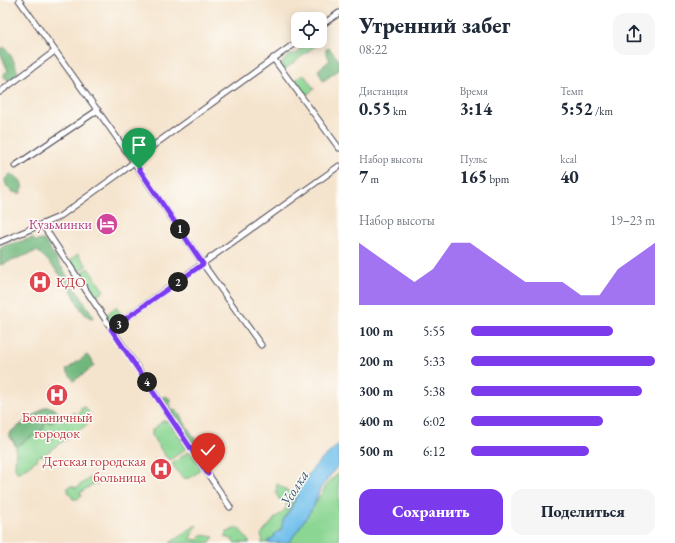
<!DOCTYPE html>
<html lang="ru">
<meta charset="utf-8">
<style>
body{margin:0;font-family:"EB Garamond",serif;background:#f6f6f7;color:#1f2937;height:100vh;display:flex;flex-direction:column;font-size:15px;white-space:nowrap}
*{box-sizing:border-box;margin:0}
p{font-size:13px;color:#747a83}
.icon{flex:none;width:22px;height:22px;fill:none;stroke:currentColor;stroke-width:2;stroke-linecap:round;stroke-linejoin:round}
.map{position:relative;flex:1;overflow:hidden}
.sheet{display:flex;flex-direction:column;background:#fff;width:336px}
.sheet>*{flex:none}
.controls{position:absolute;left:291px;top:12px;display:grid;gap:8px}
.controls a{display:grid;place-items:center;width:36px;height:36px;border-radius:8px;background:#fff;box-shadow:0 2px 10px #0003;font-size:20px}
.pin{position:absolute;display:grid;place-items:center;width:34px;height:34px;color:#fff;margin:-41px -17px;border-radius:50% 50% 50% 0;rotate:-45deg;box-shadow:0 0 4px #0007}
.pin .icon{rotate:45deg}
.km{position:absolute;width:20px;height:20px;margin:-10px;border-radius:50%;background:#222;color:#fff;font-size:11px;line-height:20px;text-align:center}
.round{display:grid;place-items:center;flex:none;width:42px;height:42px;border-radius:12px;background:#f6f6f7}
.head{display:flex;align-items:center;justify-content:space-between;height:68px;padding:0 20px}
h1{font-size:22px;font-weight:800;line-height:30px}
.figures{display:grid;grid-template-columns:repeat(3,1fr);gap:6px;height:68px;padding:4px 20px}
.figures div{display:grid;align-content:center}
.figures b{font-size:17px;font-weight:800}
.figures small{font-size:11px;font-weight:400}
.figures p{font-size:11px}
.chart{height:112px;padding:8px 20px}
.chart p{display:flex;justify-content:space-between}
.chart svg{width:100%;height:72px;margin-top:4px;fill:#7c3aed;opacity:.7}
.action{display:flex;gap:8px;margin-top:auto;padding:8px 20px}
.action a{flex:1;height:46px;border-radius:12px;background:#7c3aed;color:#fff;font-size:16px;font-weight:800;line-height:46px;text-align:center}
.action a+a{background:#f6f6f7;color:#1f2937}
ul{padding:0 20px;list-style:none;font-size:13px}
li{display:grid;grid-template-columns:64px 48px 1fr;align-items:center;height:30px}
li i{height:10px;border-radius:5px;background:#7c3aed}
main{display:flex;flex:1;min-height:0}
.map>svg:first-child{display:block}
.green{fill:#8bd693;stroke:#567c67}
.forest{fill:#70b77d;stroke:#496c5c}
.water{fill:#6fbfeb;stroke:#487093}
.lines{fill:none;stroke-linecap:round;stroke-linejoin:round}
.minor-casing{stroke:#423f51;stroke-width:7}
.minor{stroke:#fff;stroke-width:5}
.route-casing{stroke:#fff;stroke-width:8}
.route{stroke:#7c3aed;stroke-width:5}
.labels{text-anchor:middle;dominant-baseline:central;stroke-width:3;stroke-linejoin:round;paint-order:stroke}
.hotel-label{font-size:14px;fill:#b23c85;stroke:#fdfcf7;text-anchor:end}
.health-label{font-size:14px;fill:#be3a42;stroke:#fdfcf7;text-anchor:start}
.water-label{font-size:15px;font-style:italic;fill:#3d5979;stroke:#fdfcf7}
</style>
<main>
<div class="map">
<svg width="339" height="543" viewBox="0 0 339 543">
<rect width="100%" height="100%" fill="#fdfcf7"/>
<filter id="ink" filterUnits="userSpaceOnUse"><feTurbulence type="fractalNoise" baseFrequency=".025" numOctaves="2"/><feDisplacementMap in="SourceGraphic" scale="8" xChannelSelector="R" yChannelSelector="G"/><feConvolveMatrix kernelMatrix="1 2 1 2 8 2 1 2 1" color-interpolation-filters="sRGB"/></filter>
<filter id="wash" filterUnits="userSpaceOnUse"><feTurbulence type="fractalNoise" baseFrequency=".012" numOctaves="4" result="noise"/><feDisplacementMap in="SourceGraphic" scale="16" xChannelSelector="R" yChannelSelector="G"/><feGaussianBlur stdDeviation="0.9" result="paint"/><feColorMatrix in="noise" values="0 0 0 0 0 0 0 0 0 0 0 0 0 0 0 0 0 1.4 0 .05"/><feComposite in="paint" operator="in"/></filter>
<g filter="url(#wash)">
<rect width="100%" height="100%" fill="#f5e4cd"/>
<path class="green" d="M311,41H318L319,43L284,70L282,66L283,61L293,53L296,55L298,53L299,49Z
M301,76H305L314,89L305,96L294,81Z
M78,254L87,266L78,271H76L70,262V260Z
M88,268L104,291L95,297H93L80,276V274Z
M116,307L123,317L114,324H112L106,315Z
M45,407C55,405 60,414 64,422L71,418L69,415L74,412L76,415L82,411L80,408L85,407L90,414L88,424L42,456L41,455L37,458L38,459L20,472H17L15,468L16,447L9,435V433Z
M163,421H168L170,423L187,448L170,460L166,457L152,436V430Z
M189,451L200,466C199,472 197,473 193,476C182,484 177,470 172,464Z
M339,473V543H305L304,542L289,543L329,482Z
M91,477L98,485L93,484L80,493L82,496L77,499H73L68,491V487L72,486L76,488Z
M277,484L296,496L283,521L282,527L274,537L269,540L268,543H261L263,541L261,535L275,518L286,509L287,502L279,499L276,493Z
M196,525L197,526L193,532L190,539L199,540L201,535L214,537L209,543H170Z
M238,527L250,543H234L232,539L225,537L226,533Z"/>
<path class="forest" d="M4,47C12,55 16,64 18,75L9,80L3,77V74L8,71L0,52V50Z
M329,48L339,60V70L323,81L318,70L330,60L326,54V49Z
M10,174C20,179 25,181 21,193C12,194 5,188 5,179Z
M33,238L34,241L44,240L94,317L91,318C80,314 76,298 70,288C61,276 49,260 37,251L0,265V249L3,246Z
M87,355L92,360L94,366L74,381L66,370Z
M166,396L170,399L171,408L173,410L177,411L195,439L194,442L192,445L161,398Z
M49,407C53,408 57,410 59,414L57,416L58,418L52,423L46,422L44,425V429L17,446L10,436V433L45,408Z"/>
<path class="water" d="M339,444V464L320,489L314,506L289,543H268L269,540L274,537L275,533C284,531 281,527 283,521C284,517 289,512 291,508C297,496 301,483 310,472C318,461 329,454 339,444Z"/>
</g>
<g filter="url(#ink)">
<g class="lines">
<g class="minor-casing">
<path id="minor" d="M19,0L127,152L203,264L261,345
M320,26L339,13
M273,58L339,148
M0,92L55,51
M15,166L98,110
M42,224L230,507
M0,242L59,217L123,171L154,145L298,41
M111,329L339,166"/>
</g>
<use href="#minor" class="minor"/>
</g>
</g>
<g class="lines" filter="url(#ink)">
<g class="route-casing">
<path id="route" d="M139,169L203,264L111,329L208,474"/>
</g>
<use href="#route" class="route"/>
</g>
<defs>
<g id="hotel-disc" transform="scale(1.15)"><circle r="9.5" fill="#d1479c" stroke="#fdfcf7"/><path d="M-6-4.5h1.5V1H6V5H4.5V3h-9V5H-6ZM-4 0a1.8 1.8 0 1 1 3.6 0ZM.5 0V-2.5h3Q6-2.5 6 0Z" fill="#fff"/></g>
<g id="hospital-disc" transform="scale(1.15)"><circle r="9.5" fill="#e0444e" stroke="#fdfcf7"/><path d="M-5-5h3v3.5h4V-5h3V5h-3V1.5h-4V5h-3Z" fill="#fff"/></g>
</defs>
<g fill-rule="evenodd">
<use href="#hotel-disc" x="107" y="224"/>
<use href="#hospital-disc" x="40" y="282"/>
<use href="#hospital-disc" x="57" y="395"/>
<use href="#hospital-disc" x="161" y="469"/>
</g>
<g class="labels">
<g class="hotel-label">
<text x="92" y="224">Кузьминки</text>
</g>
<g class="health-label">
<text x="56" y="282">КДО</text>
<text x="57" y="417" text-anchor="middle">Больничный<tspan x="57" dy="16">городок</tspan></text>
<text x="146" y="461" text-anchor="end">Детская городская<tspan x="146" dy="16">больница</tspan></text>
</g>
<g class="water-label">
<text transform="translate(294 488) rotate(-58)">Усолка</text>
</g>
</g>
</svg>
<div class="controls">
<a><svg class="icon" aria-label="locate" viewBox="0 0 24 24"><circle cx="12" cy="12" r="6"/><path d="M12 2v4M12 18v4M2 12h4M18 12h4"/></svg></a>
</div>
<div class="pin" style="left:139px;top:169px;background:#1e9e55"><svg class="icon" aria-label="arrive" viewBox="0 0 24 24"><path d="M6 21V4h12l-3 4 3 4H6"/></svg></div>
<div class="pin" style="left:208px;top:474px;background:#d93025"><svg class="icon" aria-label="check" viewBox="0 0 24 24"><path d="M5 12l5 5 9-10"/></svg></div>
<b class="km" style="left:180px;top:229px">1</b>
<b class="km" style="left:178px;top:282px">2</b>
<b class="km" style="left:119px;top:324px">3</b>
<b class="km" style="left:147px;top:382px">4</b>
</div>
<section class="sheet">
<div class="head"><div><h1>Утренний забег</h1><p>08:22</p></div><a class="round"><svg class="icon" aria-label="share" viewBox="0 0 24 24"><path d="M12 15V3M7 8l5-5 5 5M5 13v7h14v-7"/></svg></a></div>
<div class="figures">
<div><p>Дистанция</p><b>0.55<small> km</small></b></div>
<div><p>Время</p><b>3:14</b></div>
<div><p>Темп</p><b>5:52<small> /km</small></b></div>
</div>
<div class="figures">
<div><p>Набор высоты</p><b>7<small> m</small></b></div>
<div><p>Пульс</p><b>165<small> bpm</small></b></div>
<div><p>kcal</p><b>40</b></div>
</div>
<div class="chart"><p><span>Набор высоты</span>19–23 m</p>
<svg viewBox="0 0 160 44" preserveAspectRatio="none"><path d="M0 44V6L10 14L20 22L30 30L40 22L50 6L60 6L70 14L80 22L90 30L100 30L110 30L120 38L130 38L140 22L150 14L160 6V44z"/></svg>
</div>
<ul>
<li><b>100 m</b>5:55<i style="width:77%"></i></li>
<li><b>200 m</b>5:33<i style="width:100%"></i></li>
<li><b>300 m</b>5:38<i style="width:93%"></i></li>
<li><b>400 m</b>6:02<i style="width:72%"></i></li>
<li><b>500 m</b>6:12<i style="width:64%"></i></li>
</ul>
<div class="action"><a>Сохранить</a><a>Поделиться</a></div>
</section>
</main>
